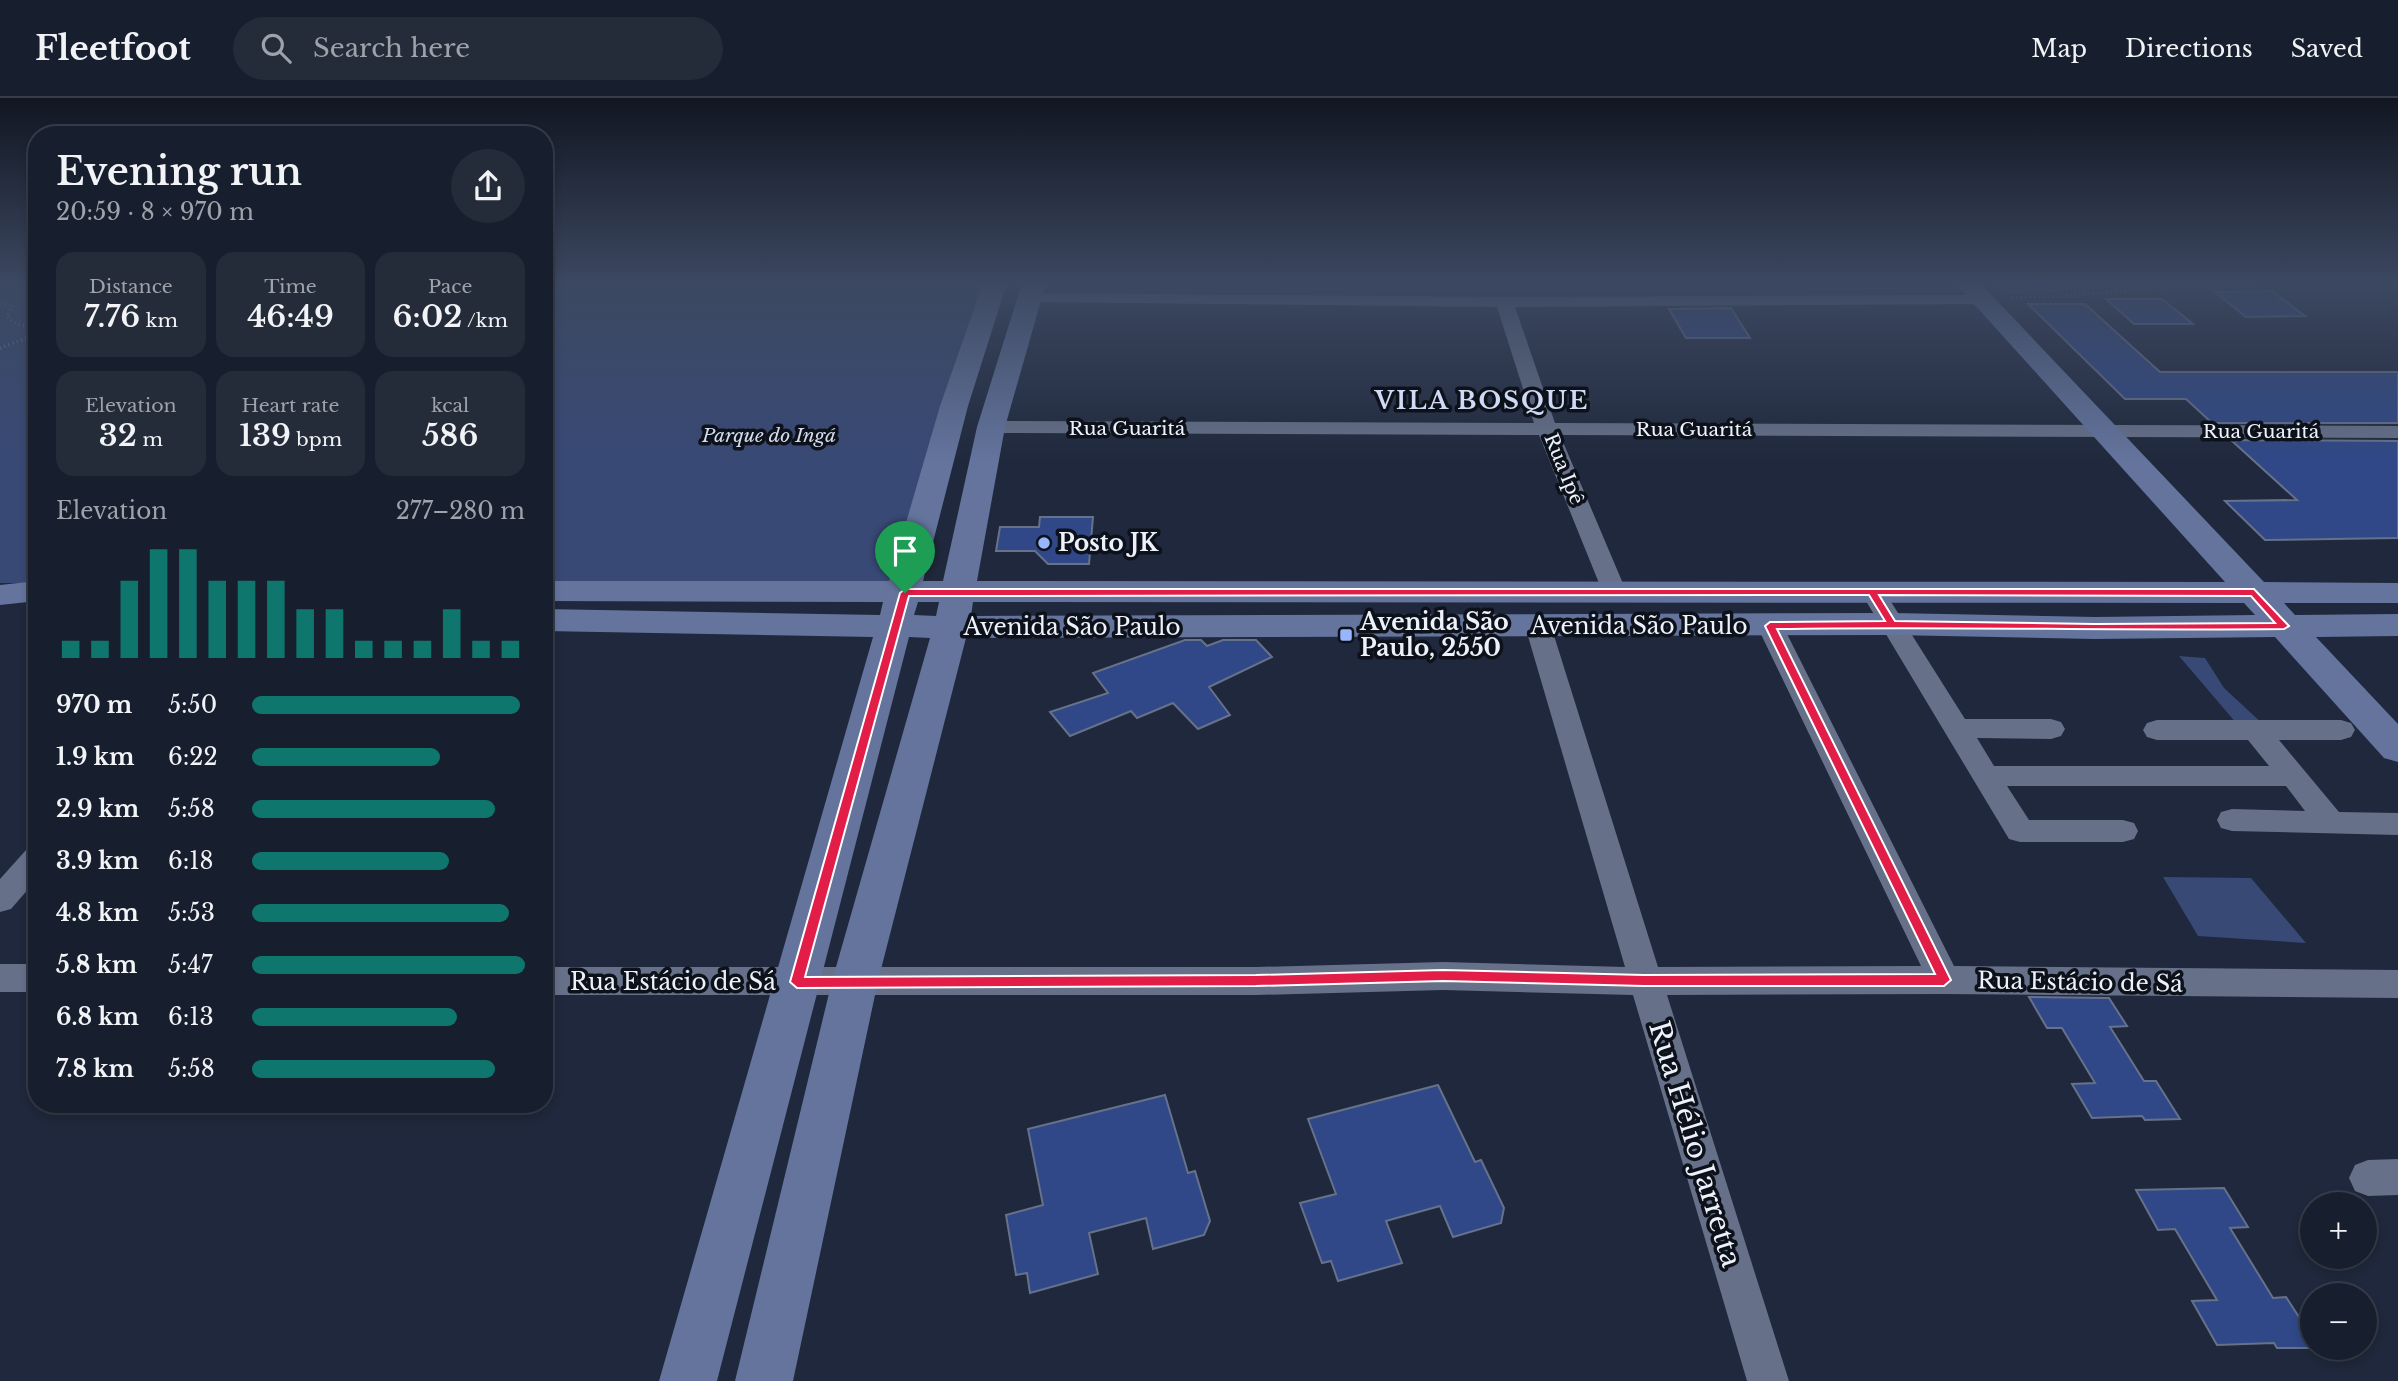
<!DOCTYPE html>
<meta charset="utf-8">
<style>
body{margin:0;font-family:"Libre Baskerville",serif;background:#242b39;color:#f1f3f6;height:100vh;display:flex;flex-direction:column;font-size:26px;white-space:nowrap}
*{box-sizing:border-box;margin:0}
p{font-size:23px;color:#9ea2aa}
.icon{flex:none;width:38px;height:38px;fill:none;stroke:currentColor;stroke-width:2;stroke-linecap:round;stroke-linejoin:round}
.map{position:relative;flex:1;overflow:hidden}
.details{position:absolute;left:28px;top:28px;width:525px;height:987px;display:flex;flex-direction:column;background:#171e2d;border-radius:28px;box-shadow:0 4px 10px #0003,0 0 0 2px #363c49}
.details>*{flex:none}
.buttons{position:absolute;left:2300px;top:1094px;display:grid;gap:14px}
.buttons a{display:grid;place-items:center;width:77px;height:77px;border-radius:50%;background:#171e2d;box-shadow:0 4px 10px #0003,0 0 0 2px #363c49;font-size:35px}
.pin{position:absolute;display:grid;place-items:center;width:60px;height:60px;color:#fff;margin:-72px -30px;border-radius:50% 50% 50% 0;rotate:-45deg;box-shadow:0 0 7px #0007}
.pin .icon{rotate:45deg}
.round{display:grid;place-items:center;flex:none;width:74px;height:74px;border-radius:37px;background:#242b39}
.overview{display:flex;align-items:center;justify-content:space-between;height:119px;padding:0 28px}
h1{font-size:38px;font-weight:600;line-height:52px}
.stats{display:grid;grid-template-columns:repeat(3,1fr);gap:10px;height:119px;padding:7px 28px}
.stats div{display:grid;align-content:center;border-radius:18px;background:#242b39;text-align:center}
.stats b{font-size:30px;font-weight:600}
.stats small{font-size:19px;font-weight:400}
.stats p{font-size:19px}
.chart{height:196px;padding:14px 28px}
.chart p{display:flex;justify-content:space-between}
.chart svg{width:100%;height:126px;margin-top:7px;stroke:#0f766e;stroke-width:6}
ul{padding:0 28px;list-style:none;font-size:23px}
li{display:grid;grid-template-columns:112px 84px 1fr;align-items:center;height:52px}
li i{height:18px;border-radius:9px;background:#0f766e}
header{display:flex;align-items:center;gap:42px;box-sizing:border-box;height:98px;padding:0 35px;background:#171e2d;border-bottom:2px solid #363c49}
header strong{font-size:33px}
nav{display:flex;gap:38px;margin-inline-start:auto;font-size:24px}
.search{width:490px;height:63px;background:#242b39;display:flex;align-items:center;gap:18px;box-sizing:border-box;padding:0 24px;border-radius:38px;color:#9ea2aa;font-size:26px}
.map>svg:first-child{display:block}
.green{fill:#384975}
.building{fill:#304887;stroke:#66718a;stroke-width:2}
.lines{fill:none;stroke-linecap:round;stroke-linejoin:round}
.path{stroke:#7d8494;stroke-width:3.5;stroke-dasharray:1 3.5;stroke-linecap:butt}
.street{fill:#667089;fill-rule:evenodd}
.secondary{fill:#64749d;fill-rule:evenodd}
.route{fill:#e11d48;stroke:#fff;stroke-width:2;fill-rule:evenodd}
.poi-dot{fill:#98b6fd;stroke:#0d111a;stroke-width:2.5}
.labels{text-anchor:middle;dominant-baseline:central;stroke-width:7;stroke-linejoin:round;paint-order:stroke}
.far-street-label{font-size:19px;fill:#ecf1fc;stroke:#0d111a}
.far-park-label{font-size:19px;font-style:italic;fill:#d3dcef;stroke:#0d111a}
.poi-label{font-size:23px;font-weight:bold;fill:#ecf1fc;stroke:#0d111a;text-anchor:start}
.street-label{font-size:23px;fill:#ecf1fc;stroke:#0d111a}
.far-district-label{font-size:24px;font-weight:bold;letter-spacing:2px;fill:#cedaf6;stroke:#0d111a}
.near-street-label{font-size:28px;fill:#ecf1fc;stroke:#0d111a}
</style>
<header>
<strong>Fleetfoot</strong>
<div class="search"><svg class="icon" aria-label="search" viewBox="0 0 24 24"><circle cx="10" cy="10" r="6"/><path d="M15 15l6 6"/></svg>Search here</div>
<nav><a>Map</a><a>Directions</a><a>Saved</a></nav>
</header>
<div class="map">
<svg width="2398" height="1283" viewBox="0 0 2398 1283">
<rect width="100%" height="100%" fill="#1f283c"/>
<path class="green" d="M0,185H37V485H0Z
M544,185H993L897,490L544,488Z
M1992,185H2187L2004,197Z
M2179,558L2205,560L2224,590L2264,627L2237,626Z
M2163,779L2251,780L2306,845L2198,838Z"/>
<path class="building" d="M2272,193L2305,218L2246,219L2215,194Z
M2106,201H2162L2193,226H2134Z
M2028,206H2085L2160,274H2398V325H2212L2186,301H2125Z
M1731,210L1750,240H1686L1669,211Z
M2231,342L2398,343V440L2265,442L2225,403L2297,402Z
M1040,419H1093L1089,466H1048L1035,453H996L1000,429H1039Z
M1185,542H1201L1207,548L1223,542H1256L1272,559L1209,589L1230,617L1198,631L1173,605L1137,620L1131,613L1070,638L1050,614L1108,595L1093,575Z
M2029,899L2109,900L2127,928L2110,929L2144,983H2156L2180,1021L2145,1022L2142,1018L2092,1020L2072,986L2095,985L2062,930H2047Z
M1438,987L1475,1064L1481,1062L1504,1110L1501,1125L1453,1139L1440,1108L1386,1123L1402,1165L1338,1183L1331,1163L1322,1165L1300,1105L1336,1096L1308,1021Z
M1165,997L1188,1075L1195,1073L1210,1123L1204,1137L1153,1151L1146,1120L1089,1135L1098,1176L1030,1195L1027,1175L1016,1177L1006,1117L1043,1107L1028,1031Z
M2224,1090L2248,1129L2230,1130L2273,1200L2286,1199L2312,1239V1250H2277L2274,1245L2217,1247L2192,1203L2217,1202L2175,1131L2158,1132L2136,1092Z"/>
<g class="lines">
<path class="path" d="M0,193L18,185
M2012,200L2277,185
M0,206L13,207L7,219L14,225L37,230
M0,250L37,236"/>
<path class="street" d="M1030,195L1504,199L1983,197L1989,198L1992,202L1989,206L1515,209L1555,325L2398,328V340L1560,337L1627,495L1624,500L1615,503L1606,500L1603,495L1539,337L991,335L984,333L980,329L984,325L991,323L1534,325L1497,209L1024,204L1021,200Z
M1872,485L1881,488L1965,621H2051L2061,624L2065,631L2061,638L2051,641L1977,640L1994,668H2269L2248,642H2157L2147,639L2143,632L2147,625L2157,622H2341L2351,625L2355,632L2351,639L2341,642H2279L2339,714L2398,715V737L2232,733L2221,730L2217,722L2221,714L2232,711L2305,713L2286,688H2007L2029,722H2123L2134,725L2138,733L2134,741L2123,744H2020L2009,741L1860,493L1863,488Z
M1538,520L1547,522L1551,528L1658,869L1921,868L1757,528L1761,522L1770,520L1779,522L1783,528L1954,868L2398,872V900L1944,896L1667,897L1789,1283H1747L1633,897L1443,892L1256,897H544V869H1256L1443,864L1625,869L1525,528L1529,522Z
M37,748V781L11,811L0,814V781L26,752Z
M0,866H37V894H0Z
M2398,1061V1097L2368,1098L2355,1093L2349,1080L2355,1067L2368,1062Z"/>
<path class="secondary" d="M983,185H1007L968,308L923,483H943L977,329L1022,185H1046L1005,329L977,483L2225,484L1955,185H1980L2264,484L2398,485V505H2284L2295,517L2398,516V538L2316,539L2398,626V664L2384,660L2275,539L2095,541L1892,537L966,540L878,883L793,1283H735L832,883L930,540L909,539L717,1283H659L873,539L544,533V511L880,517L883,504L544,503V483H889L940,308ZM918,504H939L936,518L914,517ZM973,504L2244,505L2255,517L2095,519L1892,515L971,518Z
M37,483V503L0,507V487Z"/>
</g>
<linearGradient id="sky" x2="0" y2="1"><stop stop-color="#111621"/><stop offset="0.51" stop-color="#3c4861"/><stop offset="1" stop-color="#3c4861" stop-opacity="0"/></linearGradient>
<rect width="2398" height="364" fill="url(#sky)"/>
<path class="route" d="M905,491H2254L2289,528L2284,531C2115,533 1946,528 1777,531L1951,882L1944,888H1644L1443,883L1256,888L797,890L790,884L900,495ZM1869,497L1885,523L1770,524L1765,528L1935,876L1644,877L1443,872L1256,877L805,879L909,498ZM1879,497L2251,498L2275,525L2095,526L1895,523Z"/>
<g class="poi-dot">
<circle cx="1044" cy="445" r="7"/>
<rect x="1339" y="530" width="14" height="14" rx="3.5"/>
</g>
<g class="labels">
<g class="far-street-label">
<text x="1127" y="330">Rua Guaritá</text>
<text x="1694" y="331">Rua Guaritá</text>
<text x="2261" y="333">Rua Guaritá</text>
<text transform="translate(1564 371) rotate(68)">Rua Ipê</text>
</g>
<g class="far-park-label">
<text x="769" y="337">Parque do Ingá</text>
</g>
<g class="poi-label">
<text x="1058" y="445">Posto JK</text>
<text x="1360" y="524">Avenida São<tspan x="1360" dy="26">Paulo, 2550</tspan></text>
</g>
<g class="street-label">
<text x="1639" y="528">Avenida São Paulo</text>
<text x="1072" y="529">Avenida São Paulo</text>
<text x="673" y="884">Rua Estácio de Sá</text>
<text transform="translate(2080 884) rotate(1)">Rua Estácio de Sá</text>
</g>
<g class="far-district-label">
<text x="1482" y="302">VILA BOSQUE</text>
</g>
<g class="near-street-label">
<text transform="translate(1695 1046) rotate(73)">Rua Hélio Jarretta</text>
</g>
</g>
</svg>
<div class="buttons">
<a>+</a>
<a>−</a>
</div>
<div class="pin" style="left:905px;top:495px;background:#1e9e55"><svg class="icon" aria-label="arrive" viewBox="0 0 24 24"><path d="M6 21V4h12l-3 4 3 4H6"/></svg></div>
<section class="details">
<div class="overview"><div><h1>Evening run</h1><p>20:59 · 8 × 970 m</p></div><a class="round"><svg class="icon" aria-label="share" viewBox="0 0 24 24"><path d="M12 15V3M7 8l5-5 5 5M5 13v7h14v-7"/></svg></a></div>
<div class="stats">
<div><p>Distance</p><b>7.76<small> km</small></b></div>
<div><p>Time</p><b>46:49</b></div>
<div><p>Pace</p><b>6:02<small> /km</small></b></div>
</div>
<div class="stats">
<div><p>Elevation</p><b>32<small> m</small></b></div>
<div><p>Heart rate</p><b>139<small> bpm</small></b></div>
<div><p>kcal</p><b>586</b></div>
</div>
<div class="chart"><p><span>Elevation</span>277–280 m</p>
<svg viewBox="0 0 160 44" preserveAspectRatio="none"><path d="M5 44V38M15 44V38M25 44V17M35 44V6M45 44V6M55 44V17M65 44V17M75 44V17M85 44V27M95 44V27M105 44V38M115 44V38M125 44V38M135 44V27M145 44V38M155 44V38"/></svg>
</div>
<ul>
<li><b>970 m</b>5:50<i style="width:98%"></i></li>
<li><b>1.9 km</b>6:22<i style="width:69%"></i></li>
<li><b>2.9 km</b>5:58<i style="width:89%"></i></li>
<li><b>3.9 km</b>6:18<i style="width:72%"></i></li>
<li><b>4.8 km</b>5:53<i style="width:94%"></i></li>
<li><b>5.8 km</b>5:47<i style="width:100%"></i></li>
<li><b>6.8 km</b>6:13<i style="width:75%"></i></li>
<li><b>7.8 km</b>5:58<i style="width:89%"></i></li>
</ul>
</section>
</div>
